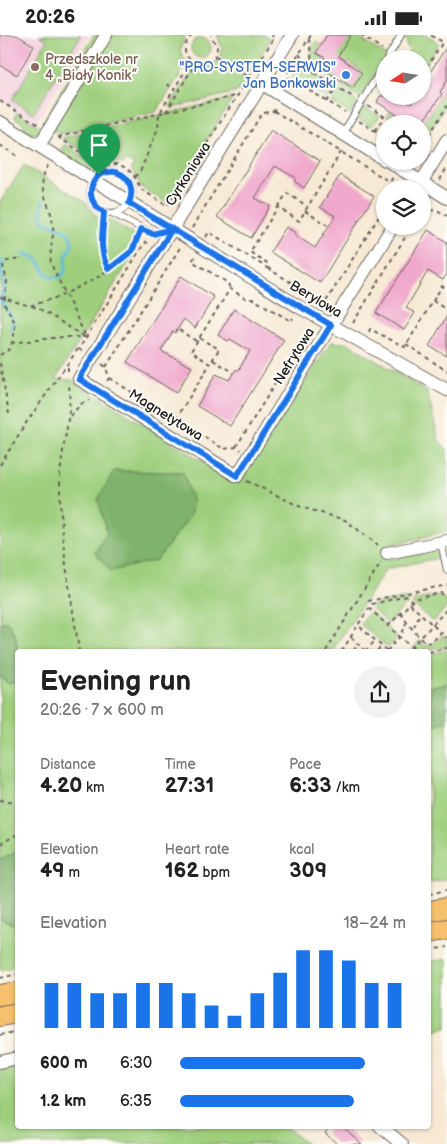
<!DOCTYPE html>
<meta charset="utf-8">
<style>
body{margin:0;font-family:"Balsamiq Sans",sans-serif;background:#f2f2f2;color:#222;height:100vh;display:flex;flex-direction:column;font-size:19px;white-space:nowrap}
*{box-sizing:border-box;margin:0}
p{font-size:16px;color:#767676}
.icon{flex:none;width:28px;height:28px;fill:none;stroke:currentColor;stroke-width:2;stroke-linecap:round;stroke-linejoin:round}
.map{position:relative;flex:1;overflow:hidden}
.details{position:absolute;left:15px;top:614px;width:416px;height:480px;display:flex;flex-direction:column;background:#fff;border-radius:5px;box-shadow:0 1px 4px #0004}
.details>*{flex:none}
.needle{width:32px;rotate:258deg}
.tools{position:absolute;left:376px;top:15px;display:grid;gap:10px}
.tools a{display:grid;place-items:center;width:55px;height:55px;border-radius:50%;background:#fff;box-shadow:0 1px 4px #0004;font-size:25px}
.pin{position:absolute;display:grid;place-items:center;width:42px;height:42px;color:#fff;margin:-51px -21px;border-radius:50% 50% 50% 0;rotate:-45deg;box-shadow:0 0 5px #0007}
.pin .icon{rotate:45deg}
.round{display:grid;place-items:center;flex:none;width:52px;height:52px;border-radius:26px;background:#f2f2f2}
.head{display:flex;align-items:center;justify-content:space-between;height:85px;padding:0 25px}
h1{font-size:28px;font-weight:800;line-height:38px}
.metrics{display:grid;grid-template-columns:repeat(3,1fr);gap:8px;height:85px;padding:5px 25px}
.metrics div{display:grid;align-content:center}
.metrics b{font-size:21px;font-weight:800}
.metrics small{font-size:14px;font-weight:400}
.metrics p{font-size:14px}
.chart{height:140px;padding:10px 25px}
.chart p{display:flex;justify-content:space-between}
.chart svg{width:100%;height:90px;margin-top:5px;stroke:#1a73e8;stroke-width:6}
ul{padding:0 25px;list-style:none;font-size:16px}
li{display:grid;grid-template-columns:80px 60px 1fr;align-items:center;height:38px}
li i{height:12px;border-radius:6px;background:#1a73e8}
.status{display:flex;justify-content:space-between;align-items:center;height:35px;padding:0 25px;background:#fff;direction:ltr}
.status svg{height:14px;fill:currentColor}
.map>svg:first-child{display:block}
.built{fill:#f4cfdd}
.green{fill:#9fcf7d;stroke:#5e764c;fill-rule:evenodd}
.forest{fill:#7fb26c;stroke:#4e6744}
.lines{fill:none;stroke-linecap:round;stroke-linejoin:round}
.stream{stroke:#60bbde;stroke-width:3}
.building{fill:#f0a9cd}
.lane-casing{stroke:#69645c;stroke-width:8}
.street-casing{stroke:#69645c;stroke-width:14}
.primary-casing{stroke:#69645c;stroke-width:22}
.path{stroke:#69645c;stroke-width:2;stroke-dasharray:4 4;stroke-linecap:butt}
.lane{stroke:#fff;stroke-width:6}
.street{stroke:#fff;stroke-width:12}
.primary{stroke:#f7c06c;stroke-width:20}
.route-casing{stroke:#fff;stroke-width:10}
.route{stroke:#1a73e8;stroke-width:6}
.education-dot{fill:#8d6e63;stroke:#fdfcf7;stroke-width:2}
.shop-dot{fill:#3f7fe0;stroke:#fdfcf7;stroke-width:2}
.labels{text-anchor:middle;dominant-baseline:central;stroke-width:4;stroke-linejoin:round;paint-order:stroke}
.education-label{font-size:14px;fill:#785e54;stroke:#fdfcf7;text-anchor:start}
.shop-label{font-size:14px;fill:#366cbe;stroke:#fdfcf7;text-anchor:end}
.street-label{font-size:14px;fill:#1c1c1c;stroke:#fdfcf7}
</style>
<div class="status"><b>20:26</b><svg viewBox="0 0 49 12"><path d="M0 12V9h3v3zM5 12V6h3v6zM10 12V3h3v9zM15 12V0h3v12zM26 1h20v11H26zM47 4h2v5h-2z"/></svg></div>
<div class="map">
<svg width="447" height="1109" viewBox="0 0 447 1109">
<rect width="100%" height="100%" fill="#fdfcf7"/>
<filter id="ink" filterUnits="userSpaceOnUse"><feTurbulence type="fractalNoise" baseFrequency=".02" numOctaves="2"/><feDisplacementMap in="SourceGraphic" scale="10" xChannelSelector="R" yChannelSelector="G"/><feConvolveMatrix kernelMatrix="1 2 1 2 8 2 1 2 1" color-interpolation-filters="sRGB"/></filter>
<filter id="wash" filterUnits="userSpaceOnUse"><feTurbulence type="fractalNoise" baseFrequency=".0096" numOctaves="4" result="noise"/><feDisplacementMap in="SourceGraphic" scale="20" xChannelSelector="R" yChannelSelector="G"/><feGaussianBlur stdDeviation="1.12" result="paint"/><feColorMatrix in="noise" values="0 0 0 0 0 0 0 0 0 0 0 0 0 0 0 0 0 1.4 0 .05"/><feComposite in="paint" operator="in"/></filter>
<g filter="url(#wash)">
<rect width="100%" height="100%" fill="#f7e9d4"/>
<path class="built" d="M0,0H89L37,87L0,65Z"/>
<path class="green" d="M39,0H81L34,78L12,65L47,5Z
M94,0H101L45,91L43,86Z
M111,0H185L180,16L187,29L156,77L61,99L52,96Z
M217,0H264L270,4L249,40L220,20L222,13Z
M348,0H354L387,21L360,64L341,52L344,47L353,52L362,37L349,27L348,29L334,23Z
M406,0H427L439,8L423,34L422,24H405L410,15L407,12Z
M191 13a10 10 0 1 1 20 0a10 10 0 1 1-20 0Z
M316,6L321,10L316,18L325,23L320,32L337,43L334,48L314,33L311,14Z
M300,24L313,38L334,52L328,63H325L294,44L291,38Z
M217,26L246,43L237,57L172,73L170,71L194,33L205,34Z
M442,54L447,57V68L425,104L423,103L422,89H399L387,81L390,76L409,88L415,79L429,81L431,77L430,75L442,59Z
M339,55L356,66L357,69L350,79L332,67Z
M233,63L167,168L142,153L131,134L134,130L126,125L123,129L99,126L62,103Z
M363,72L380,81L372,91L356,83Z
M17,77L44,94L37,99L27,98L23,88L15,83Z
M64,110H66L101,132H83L59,117Z
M24,130L85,167L96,181L113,187L135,200L138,212L56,344L72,345L239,449L331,307L348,308L427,357L439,406L447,414V496L387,511L390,524L435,516L439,523L386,534L332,616H18L16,603L8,587H0V167ZM114,436L183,437L95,518L107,498Z
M440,560L447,566V572L433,587L412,569L415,565Z
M406,563L409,566L388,589L371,573L373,570Z
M370,576L396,601L397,603L388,613L360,589Z
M443,600L447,604V612L417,616L413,613L419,606L425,611L432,610Z
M447,615V649L429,653V619Z
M0,641L9,649L18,646L17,817L0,825Z
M447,685V844L429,848V692Z
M0,883L18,891L17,931L0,935Z
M447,924V992L429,996V927Z
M17,1029L18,1091H285L306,1109H0V1033Z"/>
<path class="forest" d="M114,436L183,437L193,467L190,481L157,525L111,536L95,518L107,498L98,464Z
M0,587H8L16,603L17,646L9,649L0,641Z
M447,649V685L429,692V653Z
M17,817H18L17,891L0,883V825Z"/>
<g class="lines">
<path class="stream" d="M23,218L37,223L45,237L51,242H60L66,235V221L72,209L70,200L64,194L44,186L41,178L43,166
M3,226L1,234L5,250L1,266L13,285L11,297"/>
</g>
<g id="blocks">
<path class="building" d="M0,0H17L34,11L17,40L0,30Z
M327,0H351L338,21L362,38L353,53L320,32L325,23L316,18Z
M447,11V46L440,57L442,59L424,85L415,79L410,88L377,67L380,61H399L411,69L416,61H422V50Z
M271,95L320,126L304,153L294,146L296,143L275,131L255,163L270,171L251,203L217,182Z
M340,140L374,161L320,248L270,217L286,192L296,198L295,200L315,213L335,181L320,172Z
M428,195L447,207V239L443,245L428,236L406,273L415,278L404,295L376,278Z
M181,241L214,262L195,293L184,284L175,298L173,296L161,316L192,332L176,358L127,327Z
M234,274L284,305L230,391L197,371L216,339L229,345L236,334L238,336L250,316L230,304L228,306L218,300Z
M447,281V321L429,311Z
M331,1091H342L362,1109H337L325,1098Z"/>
</g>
</g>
<g filter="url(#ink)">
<use href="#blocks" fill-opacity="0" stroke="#69645c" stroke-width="1"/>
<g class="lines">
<g class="lane-casing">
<path id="lane" d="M387,24L401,0
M343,98L385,28
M90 157a21 21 0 1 1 42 0a21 21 0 1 1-42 0Z
M112,178L153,199L170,195
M441,507L447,535"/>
</g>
<g class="street-casing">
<path id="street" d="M292,0L79,344L237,441L393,191
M261,48L385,125
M0,87L299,272L447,355
M39,111L106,0
M388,126L447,163
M417,154L447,105
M387,518L447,506
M0,1027L18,1023
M380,1091L402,1109"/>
</g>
<g class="primary-casing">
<path id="primary" d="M429,876L447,873
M429,897L447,894
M0,960L18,957
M0,981L18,978"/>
</g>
<path class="path" d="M192,0C167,24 216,46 217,12L211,0
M361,0L382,14
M272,2L273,0
M309,4L313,37
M299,19L313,37L353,62
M216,21L249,42
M422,39L443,7L430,0
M289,43L345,77
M167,49L173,53
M289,53L291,49L288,37L311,0
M0,66L39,90
M327,67L337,52
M368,71L396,89
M274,76L390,147
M166,77L195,29
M264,78L274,76L276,72
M359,86L385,102
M375,96L384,81
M58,102L101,130L118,129L126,133L133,139L141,154L167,171L274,3
M58,102L239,60
M422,105L425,107L422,111
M425,107L447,71
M0,110L19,122
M48,130C34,156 51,165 53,190C54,203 49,216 51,229L86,302
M135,142L140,137L158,93L159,79L191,26
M440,145L446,134L444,133
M391,154L390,147L393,142
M278,172L287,158L307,171
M305,176L327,190
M422,176L437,175L447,181
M103,181V215L109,234
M192,193L262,78
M206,202L209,197L269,234
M195,222L192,226L228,248L230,254
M0,262L30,271L61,261L100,241L132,216L138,200
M304,262L307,257L269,234L267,228L250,217L278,172L299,186L341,117
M433,266L442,251L447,254
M32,271C51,278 66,292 84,301
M322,273L385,172
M353,288L412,191
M179,295L196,306
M369,297L370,294L405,312L433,266L447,275
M199,303L219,314L210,329
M11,308L62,302H86
M406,309L447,336
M82,316L79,314L145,207L148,209
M0,320L10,314C17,290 18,290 4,269L7,246L3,231L7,226L22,224
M213,325L230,335
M0,328L9,379
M102,329L106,332L109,343L106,348
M68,332V339
M106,332L181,211
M109,343L224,414L236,412L241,415
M69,351C72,383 61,413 60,445C59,502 71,560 79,616
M70,381L81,369L89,365
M176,384L210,329L191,316L230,254L247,264H253L291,286L293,283
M236,412L299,310L304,309
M0,430L26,388L78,314
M247,446L301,472L345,485L378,510
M368,566L447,550
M410,569L447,603
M369,573L415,616
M401,578C407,589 417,600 426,608L432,607L441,597
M388,591L414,564L441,558L447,564
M414,592L420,578
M351,602L365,616
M411,613L447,574
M326,616L381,527
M342,616L358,590
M354,616L357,609
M365,616L376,605
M377,616L382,611
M387,616L358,590L372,569L407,561L412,566
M387,616L402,599L406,588
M429,617L447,613
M0,765L18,767
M0,809L18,799
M429,859L447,855
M429,915L447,912
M0,943L18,939
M0,1000L18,996"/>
<use href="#lane" class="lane"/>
<use href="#street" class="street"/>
<use href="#primary" class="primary"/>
</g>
</g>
<g class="lines" filter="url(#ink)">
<g class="route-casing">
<path id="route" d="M99,140C87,152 88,168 104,177C103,195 98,218 109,234L132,216L141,194L153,199L172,194L79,344L237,441L331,290L129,168C138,147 119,129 99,140"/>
</g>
<use href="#route" class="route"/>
</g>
<circle class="education-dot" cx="35" cy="32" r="5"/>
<circle class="shop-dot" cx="346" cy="40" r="5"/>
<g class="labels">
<g class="education-label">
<text x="45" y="24">Przedszkole nr<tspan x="45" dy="16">4 „Biały Konik”</tspan></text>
</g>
<g class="shop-label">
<text x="336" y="32">"PRO-SYSTEM-SERWIS"<tspan x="336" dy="16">Jan Bonkowski</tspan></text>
</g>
<g class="street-label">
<text transform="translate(188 139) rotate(-58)">Cyrkoniowa</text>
<text transform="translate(316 264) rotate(31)">Berylowa</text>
<text transform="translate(294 321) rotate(-58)">Nefrytowa</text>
<text transform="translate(166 380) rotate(32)">Magnetytowa</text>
</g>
</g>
</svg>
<div class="tools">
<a><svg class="needle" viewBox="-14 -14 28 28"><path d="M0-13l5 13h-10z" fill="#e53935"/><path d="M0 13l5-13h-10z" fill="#767676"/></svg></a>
<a><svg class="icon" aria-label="locate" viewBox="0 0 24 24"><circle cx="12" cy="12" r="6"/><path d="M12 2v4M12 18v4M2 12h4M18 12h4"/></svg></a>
<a><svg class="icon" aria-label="layers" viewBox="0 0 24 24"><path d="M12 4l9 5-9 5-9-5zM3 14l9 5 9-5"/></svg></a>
</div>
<div class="pin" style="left:99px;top:140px;background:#1e9e55"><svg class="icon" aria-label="arrive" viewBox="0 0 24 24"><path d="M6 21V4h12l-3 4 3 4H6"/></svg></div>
<section class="details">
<div class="head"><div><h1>Evening run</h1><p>20:26 · 7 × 600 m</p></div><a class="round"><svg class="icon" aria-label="share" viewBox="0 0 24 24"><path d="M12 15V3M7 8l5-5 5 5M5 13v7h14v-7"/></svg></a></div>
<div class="metrics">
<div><p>Distance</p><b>4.20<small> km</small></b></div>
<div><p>Time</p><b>27:31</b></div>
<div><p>Pace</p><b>6:33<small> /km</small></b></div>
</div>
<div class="metrics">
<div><p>Elevation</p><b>49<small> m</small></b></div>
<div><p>Heart rate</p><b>162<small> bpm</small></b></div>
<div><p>kcal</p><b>309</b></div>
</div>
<div class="chart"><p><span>Elevation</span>18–24 m</p>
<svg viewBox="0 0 160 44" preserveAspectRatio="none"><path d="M5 44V22M15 44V22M25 44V27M35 44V27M45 44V22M55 44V22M65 44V27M75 44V33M85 44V38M95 44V27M105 44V17M115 44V6M125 44V6M135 44V11M145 44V22M155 44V22"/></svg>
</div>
<ul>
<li><b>600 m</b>6:30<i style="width:82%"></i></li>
<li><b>1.2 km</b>6:35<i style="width:77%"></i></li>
</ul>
</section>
</div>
